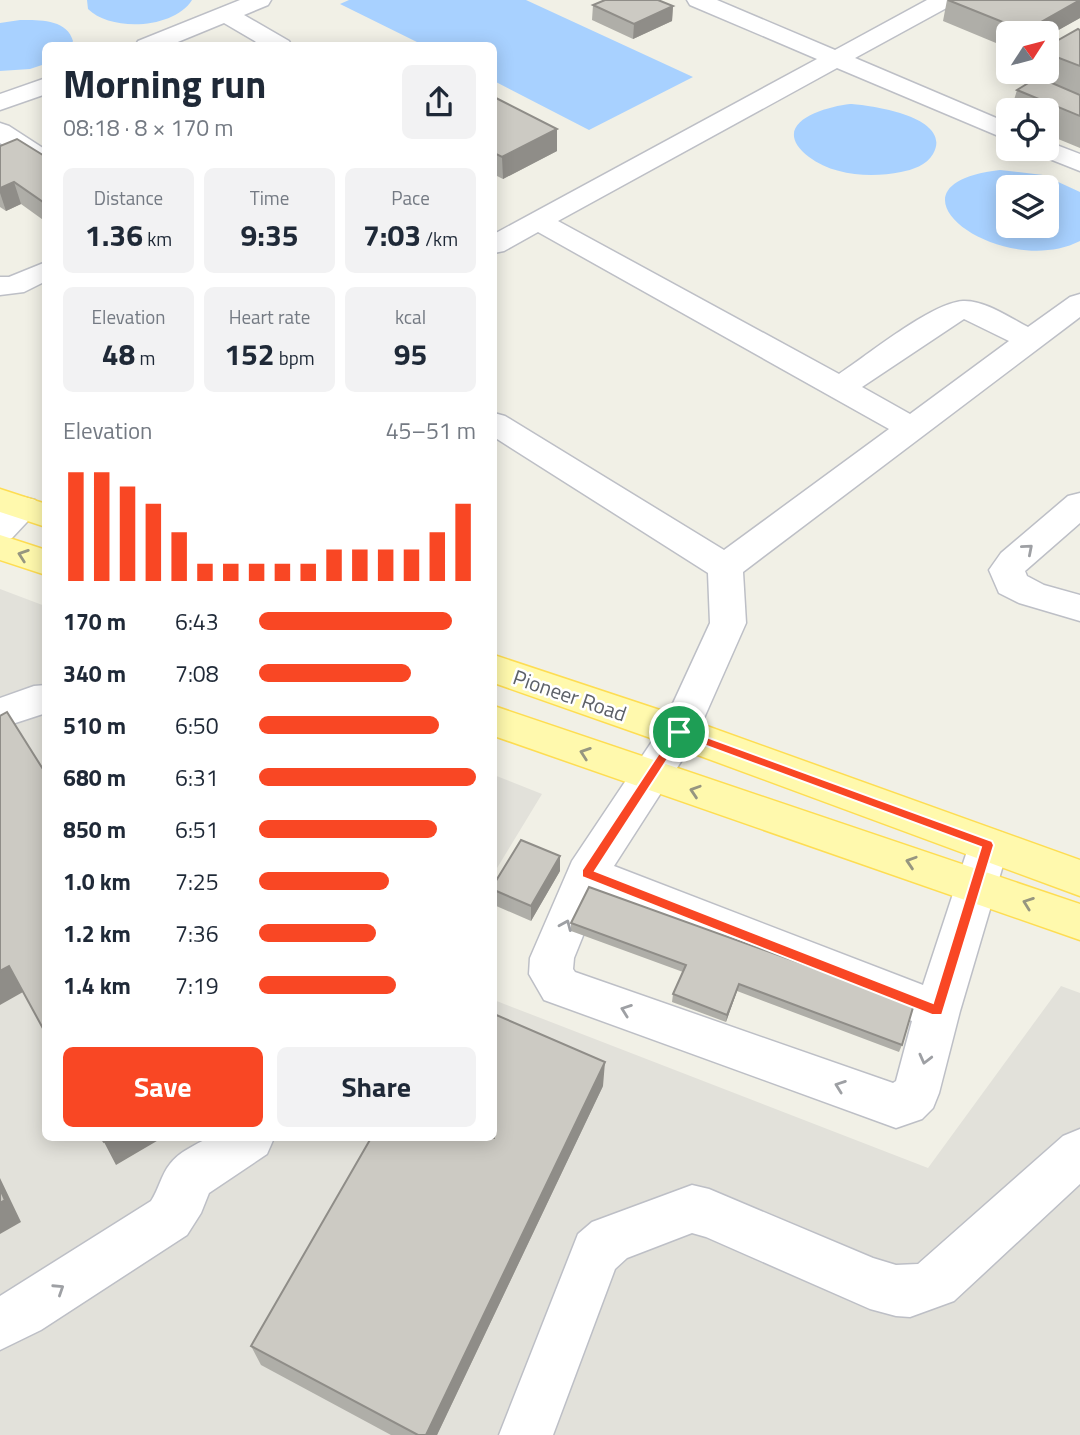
<!DOCTYPE html>
<meta charset="utf-8">
<style>
body{margin:0;font-family:"Titillium Web",sans-serif;background:#f2f2f3;color:#1f2937;height:100vh;display:flex;flex-direction:column;font-size:26px;white-space:nowrap}
*{box-sizing:border-box;margin:0}
p{font-size:23px;color:#747a83}
.icon{flex:none;width:38px;height:38px;fill:none;stroke:currentColor;stroke-width:2;stroke-linecap:round;stroke-linejoin:round}
.map{position:relative;flex:1;overflow:hidden}
.panel{position:absolute;left:42px;top:42px;width:455px;height:1099px;display:flex;flex-direction:column;background:#fff;border-radius:10px;box-shadow:0 4px 18px #0003}
.panel>*{flex:none}
.needle{width:46px;rotate:54deg}
.fabs{position:absolute;left:996px;top:21px;display:grid;gap:14px}
.fabs a{display:grid;place-items:center;width:63px;height:63px;border-radius:10px;background:#fff;box-shadow:0 4px 18px #0003;font-size:35px}
.pin{position:absolute;display:grid;place-items:center;width:60px;height:60px;color:#fff;margin:-30px;border:4px solid #fff;border-radius:50%;box-shadow:0 2px 7px #0007}
.round{display:grid;place-items:center;flex:none;width:74px;height:74px;border-radius:10px;background:#f2f2f3}
.headline{display:flex;align-items:center;justify-content:space-between;height:119px;padding:0 21px}
h1{font-size:38px;font-weight:700;line-height:52px}
.figures{display:grid;grid-template-columns:repeat(3,1fr);gap:10px;height:119px;padding:7px 21px}
.figures div{display:grid;align-content:center;border-radius:10px;background:#f2f2f3;text-align:center}
.figures b{font-size:30px;font-weight:700}
.figures small{font-size:19px;font-weight:400}
.figures p{font-size:19px}
.chart{height:196px;padding:14px 21px}
.chart p{display:flex;justify-content:space-between}
.chart svg{width:100%;height:126px;margin-top:7px;stroke:#f94724;stroke-width:6}
.action{display:flex;gap:14px;margin-top:auto;padding:14px 21px}
.action a{flex:1;height:80px;border-radius:10px;background:#f94724;color:#fff;font-size:28px;font-weight:700;line-height:80px;text-align:center}
.action a+a{background:#f2f2f3;color:#1f2937}
ul{padding:0 21px;list-style:none;font-size:23px}
li{display:grid;grid-template-columns:112px 84px 1fr;align-items:center;height:52px}
li i{height:18px;border-radius:9px;background:#f94724}
.map>svg:first-child{display:block}
.industrial{fill:#e2e1da}
.water{fill:#a8d1ff;fill-rule:evenodd}
.lines{fill:none;stroke-linecap:round;stroke-linejoin:round}
.minor-casing{stroke:#bdbfc6;stroke-width:3}
.major-casing{stroke:#fedd52;stroke-width:3}
.minor{fill:#fff;fill-rule:evenodd}
.major{fill:#fff9ad;fill-rule:evenodd}
.wall{fill:#afaea8}
.shaded-wall{fill:#8f8d88}
.building{fill:#cccac3;stroke:#8f8d88;stroke-width:2}
.oneway{stroke:#9ea0a4}
.oneway2{stroke:#969680}
.route{fill:#f94724;stroke:#fff;stroke-width:2;fill-rule:evenodd}
.labels{text-anchor:middle;dominant-baseline:central;stroke-width:5;stroke-linejoin:round;paint-order:stroke}
.street-label{font-size:21px;fill:#5d6168;stroke:#fff}
</style>
<div class="map">
<svg width="1080" height="1435" viewBox="0 0 1080 1435">
<rect width="100%" height="100%" fill="#f1f0e6"/>
<path class="industrial" d="M0,589L45,606L46,1138H494V1000L928,1168L1061,986L1080,993V1435H0Z
M494,775L542,794L494,873Z"/>
<path class="water" d="M87,0H192C174,29 111,32 88,9Z
M349,0H526L693,77L589,130L494,81V46L423,45L340,4Z
M20,20C39,20 67,19 73,41L71,45L46,46L45,64L30,69L0,71V23Z
M850,104C871,105 954,117 933,154C927,165 912,170 901,172C872,178 834,176 809,157C767,124 823,107 850,104Z
M1000,170L1043,175L1080,192V241C1001,281 870,185 1000,170ZM1046,187V226H1008V187Z"/>
<g class="lines">
<g class="minor-casing">
<path id="minor" d="M240,0H271L268,5L244,15L289,41L292,46H263L224,23L168,46H135L138,41Z
M687,0H717L835,50L927,0H955L952,5L855,58L1008,123V140L837,68L558,221L839,374C868,355 931,303 963,301C985,300 1010,318 1028,327L1070,297L1080,294V317L743,572L746,623L693,743L614,866L923,985L973,833L988,828L1003,833L1009,845L960,1011L939,1093L933,1108L922,1119L896,1128L544,1000L529,974L530,958L572,861L663,725L710,623L708,573L494,437V413L505,416L724,550L889,429L538,232L504,251L494,253V234L817,59L690,5ZM964,319L1009,341L910,414L862,387ZM599,896L912,1021L896,1081L893,1083L575,972L573,969L574,958Z
M46,78V94L0,110V94Z
M0,123L9,126L46,150V170L37,168L0,143Z
M1046,141L1080,154V171L1037,154L1033,149H1046Z
M46,262V281L24,292L0,295V277H9Z
M1080,493V523L1025,571L1027,576L1044,585L1080,595V621L1019,603L999,593L989,570L1001,553L1068,496Z
M23,497L35,500L40,508L12,538L0,542V510L11,500Z
M46,685V713L0,728V698L34,686Z
M1080,1129V1184L954,1301L910,1317L896,1316L870,1309L706,1237L692,1233L627,1258L615,1269L553,1435H499L578,1234L592,1222L692,1185L709,1189L873,1258L896,1265L918,1264L1063,1136Z
M208,1138H274L267,1154L209,1193L201,1213L187,1235L41,1330L0,1350V1296L151,1201C159,1189 161,1175 170,1164C179,1152 195,1145 208,1138Z"/>
</g>
<g class="major-casing">
<path id="major" d="M0,489L46,504V527L0,512Z
M0,535L46,550V575L0,560Z
M494,655L693,721L1080,860V896L665,743L494,683Z
M494,706L1080,904V940L494,736Z"/>
</g>
<use href="#minor" class="minor"/>
<use href="#major" class="major"/>
</g>
<path class="wall" d="M947,0H1080V18L1046,37V33H1008V48L943,21Z
M593,5L673,6L672,21L633,39L592,20Z
M1080,30V116L1034,78L1035,72H1046V47Z
M1017,90L1080,116V148L1046,134V110H1011Z
M494,97L557,129V151L503,179L495,175H494Z
M0,146L46,157V222L21,204L6,211L0,207Z
M560,871L531,921L494,905V890Z
M589,887L902,1045L899,1052L737,991L726,1022L672,1002L673,994L683,972L571,931V923Z
M603,1086L437,1435H391L261,1365L251,1346Z"/>
<path class="shaded-wall" d="M1080,0V18L1046,37V33H1024L1025,31Z
M673,6L672,21L633,39L634,24Z
M557,129V151L503,179L502,157Z
M494,152L495,175H494Z
M14,182L21,204L6,211L0,193V188Z
M560,856V871L531,921V906Z
M9,966L23,992L0,1005V971Z
M739,984L737,991L726,1022L727,1015Z
M605,1062L603,1086L437,1435H426Z
M111,1138H162L116,1165L104,1142Z
M0,1178L21,1222L0,1234Z"/>
<path class="building" d="M605,0H658L673,6L634,24L593,5Z
M948,0H1080L1025,31Z
M1078,29L1080,30V66L1046,53V47Z
M420,43L426,46H414Z
M1038,77L1080,95V116L1017,90Z
M494,97L557,129L502,157L494,153Z
M17,139L46,157V204L14,182L0,188V146Z
M7,712L46,774V1034L9,966L0,971V716Z
M521,840L560,856L531,906L494,890V884Z
M589,887L914,1004L902,1045L739,984L727,1015L673,994L686,965L571,923Z
M494,1014L605,1062L426,1435H418L251,1346L371,1138H494Z
M101,1138H111L104,1142Z
M0,1189L5,1200L0,1203Z"/>
<defs><path id="oneway-chevron" d="M-2-3.5L2.5 0L-2 3.5" fill="none" stroke-width="1.6" stroke-linecap="round" stroke-linejoin="round" transform="scale(1.75)"/></defs>
<g class="oneway">
<use href="#oneway-chevron" transform="translate(1028 549) rotate(-41)"/>
<use href="#oneway-chevron" transform="translate(566 925) rotate(-67)"/>
<use href="#oneway-chevron" transform="translate(626 1010) rotate(-160)"/>
<use href="#oneway-chevron" transform="translate(925 1059) rotate(104)"/>
<use href="#oneway-chevron" transform="translate(840 1086) rotate(-160)"/>
<use href="#oneway-chevron" transform="translate(59 1289) rotate(-33)"/>
</g>
<g class="oneway2">
<use href="#oneway-chevron" transform="translate(23 555) rotate(-161)"/>
<use href="#oneway-chevron" transform="translate(585 753) rotate(-161)"/>
<use href="#oneway-chevron" transform="translate(695 791) rotate(-162)"/>
<use href="#oneway-chevron" transform="translate(911 862) rotate(-162)"/>
<use href="#oneway-chevron" transform="translate(1028 903) rotate(-160)"/>
</g>
<path class="route" d="M679,727L992,841L994,845L942,1015H932L582,877V870L675,729ZM682,737L981,847L933,1003L595,871Z"/>
<g class="labels">
<g class="street-label">
<text transform="translate(570 695) rotate(19)">Pioneer Road</text>
</g>
</g>
</svg>
<div class="fabs">
<a><svg class="needle" viewBox="-14 -14 28 28"><path d="M0-13l5 13h-10z" fill="#e53935"/><path d="M0 13l5-13h-10z" fill="#747a83"/></svg></a>
<a><svg class="icon" aria-label="locate" viewBox="0 0 24 24"><circle cx="12" cy="12" r="6"/><path d="M12 2v4M12 18v4M2 12h4M18 12h4"/></svg></a>
<a><svg class="icon" aria-label="layers" viewBox="0 0 24 24"><path d="M12 4l9 5-9 5-9-5zM3 14l9 5 9-5"/></svg></a>
</div>
<div class="pin" style="left:679px;top:732px;background:#1e9e55"><svg class="icon" aria-label="arrive" viewBox="0 0 24 24"><path d="M6 21V4h12l-3 4 3 4H6"/></svg></div>
<section class="panel">
<div class="headline"><div><h1>Morning run</h1><p>08:18 · 8 × 170 m</p></div><a class="round"><svg class="icon" aria-label="share" viewBox="0 0 24 24"><path d="M12 15V3M7 8l5-5 5 5M5 13v7h14v-7"/></svg></a></div>
<div class="figures">
<div><p>Distance</p><b>1.36<small> km</small></b></div>
<div><p>Time</p><b>9:35</b></div>
<div><p>Pace</p><b>7:03<small> /km</small></b></div>
</div>
<div class="figures">
<div><p>Elevation</p><b>48<small> m</small></b></div>
<div><p>Heart rate</p><b>152<small> bpm</small></b></div>
<div><p>kcal</p><b>95</b></div>
</div>
<div class="chart"><p><span>Elevation</span>45–51 m</p>
<svg viewBox="0 0 160 44" preserveAspectRatio="none"><path d="M5 44V6M15 44V6M25 44V11M35 44V17M45 44V27M55 44V38M65 44V38M75 44V38M85 44V38M95 44V38M105 44V33M115 44V33M125 44V33M135 44V33M145 44V27M155 44V17"/></svg>
</div>
<ul>
<li><b>170 m</b>6:43<i style="width:89%"></i></li>
<li><b>340 m</b>7:08<i style="width:70%"></i></li>
<li><b>510 m</b>6:50<i style="width:83%"></i></li>
<li><b>680 m</b>6:31<i style="width:100%"></i></li>
<li><b>850 m</b>6:51<i style="width:82%"></i></li>
<li><b>1.0 km</b>7:25<i style="width:60%"></i></li>
<li><b>1.2 km</b>7:36<i style="width:54%"></i></li>
<li><b>1.4 km</b>7:19<i style="width:63%"></i></li>
</ul>
<div class="action"><a>Save</a><a>Share</a></div>
</section>
</div>
